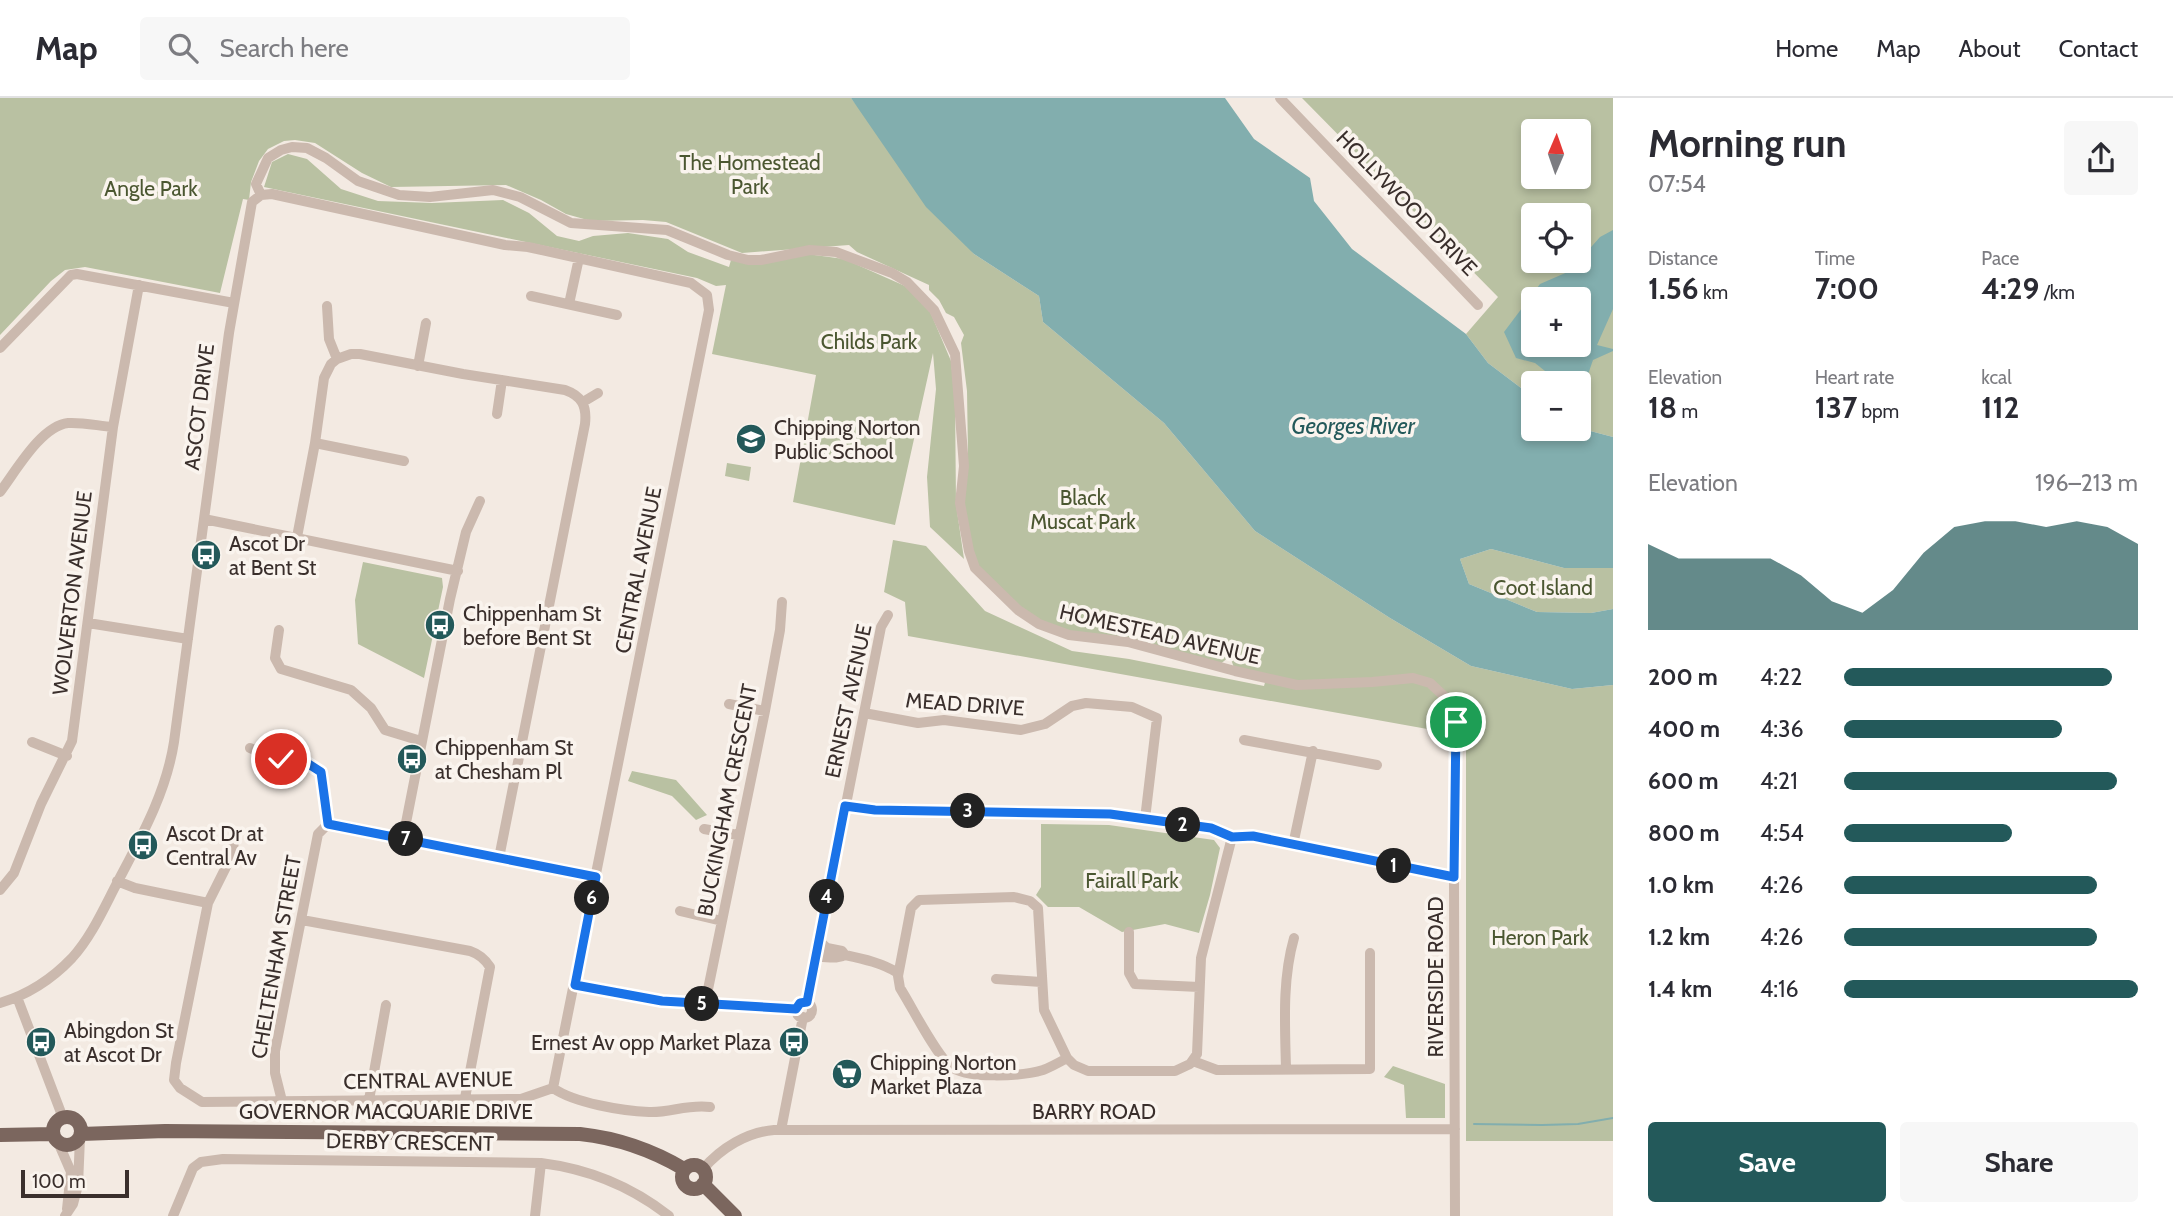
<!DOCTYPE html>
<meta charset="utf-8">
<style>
body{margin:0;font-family:Cabin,sans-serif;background:#f7f7f7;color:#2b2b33;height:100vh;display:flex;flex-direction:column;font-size:26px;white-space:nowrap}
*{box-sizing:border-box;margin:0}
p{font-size:23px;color:#7c7c81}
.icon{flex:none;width:38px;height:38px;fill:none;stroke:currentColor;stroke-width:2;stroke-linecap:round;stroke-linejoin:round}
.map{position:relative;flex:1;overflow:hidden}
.sheet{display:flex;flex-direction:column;background:#fff;width:560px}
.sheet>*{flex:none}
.needle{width:46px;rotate:2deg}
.controls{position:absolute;left:1521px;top:21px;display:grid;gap:14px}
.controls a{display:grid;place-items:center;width:70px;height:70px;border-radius:7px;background:#fff;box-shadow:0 4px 10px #0003;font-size:35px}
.scale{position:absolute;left:21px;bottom:18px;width:108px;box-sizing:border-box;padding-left:7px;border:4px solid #3a2f2c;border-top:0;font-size:19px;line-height:24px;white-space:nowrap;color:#3a2f2c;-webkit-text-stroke:5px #faf4ee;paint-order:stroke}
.pin{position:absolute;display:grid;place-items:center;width:60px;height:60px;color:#fff;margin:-30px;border:4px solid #fff;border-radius:50%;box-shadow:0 2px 7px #0007}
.km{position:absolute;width:35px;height:35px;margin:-18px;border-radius:50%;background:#222;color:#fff;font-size:19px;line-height:35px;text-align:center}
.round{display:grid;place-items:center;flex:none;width:74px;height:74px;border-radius:7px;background:#f7f7f7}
.overview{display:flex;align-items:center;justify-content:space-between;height:119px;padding:0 35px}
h1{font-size:38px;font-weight:800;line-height:52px}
.metrics{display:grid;grid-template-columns:repeat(3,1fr);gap:10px;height:119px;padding:7px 35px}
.metrics div{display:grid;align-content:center}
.metrics b{font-size:30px;font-weight:800}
.metrics small{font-size:19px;font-weight:400}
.metrics p{font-size:19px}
.chart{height:196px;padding:14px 35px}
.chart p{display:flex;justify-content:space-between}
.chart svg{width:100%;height:126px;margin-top:7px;fill:#23595a;opacity:.7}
.button{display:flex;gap:14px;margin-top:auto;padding:14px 35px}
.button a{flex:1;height:80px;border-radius:7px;background:#23595a;color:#fff;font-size:28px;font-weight:800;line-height:80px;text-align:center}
.button a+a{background:#f7f7f7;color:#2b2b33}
ul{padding:0 35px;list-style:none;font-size:23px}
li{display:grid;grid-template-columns:112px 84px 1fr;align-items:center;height:52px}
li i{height:18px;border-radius:9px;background:#23595a}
header{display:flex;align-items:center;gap:42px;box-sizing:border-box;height:98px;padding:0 35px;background:#fff;border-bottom:2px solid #e1e1e2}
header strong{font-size:33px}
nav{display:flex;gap:38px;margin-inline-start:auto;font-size:24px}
.search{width:490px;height:63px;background:#f7f7f7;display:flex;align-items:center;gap:18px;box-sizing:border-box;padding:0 24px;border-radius:7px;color:#7c7c81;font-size:26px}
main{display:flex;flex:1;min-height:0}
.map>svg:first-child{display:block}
.green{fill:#b9c1a2;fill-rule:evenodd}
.water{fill:#82aeae;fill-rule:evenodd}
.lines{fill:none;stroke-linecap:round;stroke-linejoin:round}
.stream{stroke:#82aeae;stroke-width:2}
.minor{stroke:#cbb9ae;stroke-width:10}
.major{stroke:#7b665e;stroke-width:14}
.route-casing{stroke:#fff;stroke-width:14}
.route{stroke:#1a73e8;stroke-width:9}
.labels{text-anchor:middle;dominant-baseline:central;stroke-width:7;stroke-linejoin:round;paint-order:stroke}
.park-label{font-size:21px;fill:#4b5731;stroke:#faf4ee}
.street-label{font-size:21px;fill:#3a2f2c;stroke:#faf4ee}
.poi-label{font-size:21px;fill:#3a2f2c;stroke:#faf4ee;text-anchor:start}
.water-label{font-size:23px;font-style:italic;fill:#23595a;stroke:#faf4ee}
</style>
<header>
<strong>Map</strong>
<div class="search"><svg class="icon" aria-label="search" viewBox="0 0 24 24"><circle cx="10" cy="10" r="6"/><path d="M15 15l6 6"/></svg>Search here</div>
<nav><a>Home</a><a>Map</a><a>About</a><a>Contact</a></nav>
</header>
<main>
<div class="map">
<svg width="1613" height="1118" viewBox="0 0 1613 1118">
<rect width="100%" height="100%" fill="#f3eae2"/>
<path class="green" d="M0,0H851L974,156L1039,198L1043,224L1164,325L1255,433L1390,520L1471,568L1572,591L1613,587V1043H1466V635L1444,634L908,538L905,504L884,494L893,442L926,448L985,513L1072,553L1129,561L1264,588L1266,581L1235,573L1230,558L1218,568L1039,526L975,470L960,405L968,356L967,293L961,245L964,237L954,219L946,215L939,202L929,192V187L857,154L849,147L742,155L666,124L643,122L591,123L566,116L541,102L506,87L391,89L362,75L315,45L295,42L284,43L268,51L259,63L251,84L249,102L243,101L220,195L85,169L65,172L51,183L0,237Z
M1302,0H1613V339L1579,330L1578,285H1533V299L1488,265L1466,236L1498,199ZM1533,33H1578V79H1533ZM1533,117H1578V163H1533ZM1533,201H1578V247H1533Z
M288,56L307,61L341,91L378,103L432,105L503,102L529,115L557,138L579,143L593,138L628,135L668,141L688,154L729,169L731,162L807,156L844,161L905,188L929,211L951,263L955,301L956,406L964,461L930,429L927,379L936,291L933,255L895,427L793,404L816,277L712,256L726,187L716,188L697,180L264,89L272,64Z
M727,365L751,369L749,383L725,378Z
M1491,451L1564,470H1613V511L1591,515L1537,514L1469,486L1460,461Z
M363,464L442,480L443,489L424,580L358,546L355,502Z
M632,673L676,682L707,717L696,722L672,698L628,683Z
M1041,726L1109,727L1214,742L1220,750L1210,797L1199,835L1165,826L1122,834L1079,809H1048L1036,797L1041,789Z
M1393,968L1445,986V1020H1406L1404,987L1384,979Z"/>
<path class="water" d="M851,0H1225L1254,41L1310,80L1314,103L1352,151L1466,236L1488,265L1533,299V331L1579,330L1613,339V470H1564L1491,451L1460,461L1469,486L1537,514L1591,515L1613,511V587L1572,591L1471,568L1390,520L1255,433L1164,325L1043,224L1039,198L974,156L926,109Z
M1613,132V211L1597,247L1613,251V253L1593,262L1585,285H1560L1535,265L1516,260L1504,234L1540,186L1570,173L1600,139ZM1533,201H1578V247H1533Z"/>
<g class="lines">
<path class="stream" d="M1474,1026L1542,1027L1578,1026L1613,1020"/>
<path class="minor" d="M1280,0L1478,207
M261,97L256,86L268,60L281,52L292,49L307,50L326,60L358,83L399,97L430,99L493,92L520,99L571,125L667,132L728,157L748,162H761L810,152L836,154L892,175L907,184L934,212L955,256L964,368L960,405L969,453L975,470L1018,512L1039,526L1069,537L1128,544L1235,573L1297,587L1372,584L1413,580L1430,585L1446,600L1453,611L1456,624L1454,779L1455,1118
M531,198L617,217
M569,206L579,160
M327,208L329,241L337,261
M0,250L71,177L77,176L234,205
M418,268L426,225
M583,304L598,295
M497,316L502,282
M315,345L404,363
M0,394C16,373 41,328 68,325C82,324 99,328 113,329
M204,421L458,473
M297,439L315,345L324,280L331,266L337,261L351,256H360L463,276L565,292C582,298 587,308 585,326L499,760
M88,525L188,541
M279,532L275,560L281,571L351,592L371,610L385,632L421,643
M729,606L765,613
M864,615L918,625L944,622L1021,632L1045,626L1072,608L1086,605L1132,609L1157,620L1145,721
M1244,642L1377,667
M32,644L67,658
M250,650L267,658L307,665L321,674L328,726
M845,708L875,712L1109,716L1211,730L1232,739L1253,738L1454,779
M328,726L596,779
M704,731L738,737
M235,737L232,757L208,805L176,965L174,982L180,990L202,1004L521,1001L553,990
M403,740L450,501L466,434L480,403
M1293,747L1313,653
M117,783L135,790L208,805
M0,792L14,775L41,706L72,643L113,329L139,187
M680,813L722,823
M302,822L470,853C479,856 485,861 490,869L465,1000
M1129,834V875L1135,886L1199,889
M819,843L827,850L842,853L845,857C864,861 882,865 898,875
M816,859C825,858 837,862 845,857
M996,881L1041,884
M575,887L662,903L796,911
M17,899L63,1020
M807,904L881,529L888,517
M796 912a8 8 0 1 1 16 0a8 8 0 1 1-16 0Z
M0,905C27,897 52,881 72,860C91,839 103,812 116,787C140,741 166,696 174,644L229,235L252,104L261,97L272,96L505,147L528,149L691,185L707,197L709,212L553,990
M705,906L765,613L780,532L782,504
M1067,960L1044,912L1038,810L1030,803L1014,799L919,802L911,810L898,878L900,890C912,909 934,953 949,967C965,982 1023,978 1043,972C1051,969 1060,964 1067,960L1074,967L1088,973H1175L1190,966L1197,956L1201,860L1232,739
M1193,963L1217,972L1370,971V855
M1286,971C1285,927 1282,882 1294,840
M553,990C574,1005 623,1013 649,1014C670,1015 687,1006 710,1009
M369,1002L386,907
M282,1003L275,975V953L318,736L328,726
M781,1032L803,919
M58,1044L71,1074L67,1111
M703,1071C721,1050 747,1034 774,1032L1455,1031
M65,1118L73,1106L78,1087L80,1040
M173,1118L193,1070L201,1064L223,1061L541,1065C589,1071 631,1088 669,1118
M535,1118L541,1065"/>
<path class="major" d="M53 1033a14 14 0 1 1 28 0a14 14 0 1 1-28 0Z
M81,1036L165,1033L580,1036C617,1040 652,1052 684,1071
M0,1037L53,1036
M682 1079a12 12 0 1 1 24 0a12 12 0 1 1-24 0Z
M703,1086L735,1118"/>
</g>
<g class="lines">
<g class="route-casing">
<path id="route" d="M281,661L307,665L321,674L328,726L596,779L575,887L662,903L796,911L800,905L807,904L845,708L875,712L1110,716L1211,730L1232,739L1253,738L1454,779L1456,624"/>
</g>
<use href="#route" class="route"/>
</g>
<defs>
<g id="school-disc" transform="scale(1.575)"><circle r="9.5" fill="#23595a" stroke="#faf4ee"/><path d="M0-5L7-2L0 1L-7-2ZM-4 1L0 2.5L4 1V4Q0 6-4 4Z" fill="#fff"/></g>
<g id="bus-disc" transform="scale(1.575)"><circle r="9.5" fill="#23595a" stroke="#faf4ee"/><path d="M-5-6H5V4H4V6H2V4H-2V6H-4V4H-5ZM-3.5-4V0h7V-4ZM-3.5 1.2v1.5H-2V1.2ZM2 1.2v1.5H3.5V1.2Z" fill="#fff"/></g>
<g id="supermarket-disc" transform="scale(1.575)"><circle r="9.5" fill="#23595a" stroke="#faf4ee"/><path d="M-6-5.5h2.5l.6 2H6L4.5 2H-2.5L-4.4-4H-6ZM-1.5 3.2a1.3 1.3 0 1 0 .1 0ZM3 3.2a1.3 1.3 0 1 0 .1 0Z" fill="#fff"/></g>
</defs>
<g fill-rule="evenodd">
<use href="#school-disc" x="751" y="341"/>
<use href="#bus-disc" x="206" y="457"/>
<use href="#bus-disc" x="440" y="527"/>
<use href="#bus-disc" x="412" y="661"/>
<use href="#bus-disc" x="143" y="747"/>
<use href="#bus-disc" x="41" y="944"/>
<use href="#bus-disc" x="794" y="944"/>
<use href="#supermarket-disc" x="847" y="976"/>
</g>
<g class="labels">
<g class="park-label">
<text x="750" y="64">The Homestead<tspan x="750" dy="24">Park</tspan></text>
<text x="151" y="90">Angle Park</text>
<text x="869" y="243">Childs Park</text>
<text x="1083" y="399">Black<tspan x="1083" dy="24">Muscat Park</tspan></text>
<text x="1543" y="489">Coot Island</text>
<text x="1132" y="782">Fairall Park</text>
<text x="1540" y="839">Heron Park</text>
</g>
<g class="street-label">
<text transform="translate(1407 105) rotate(46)">HOLLYWOOD DRIVE</text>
<text transform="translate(199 309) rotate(-83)">ASCOT DRIVE</text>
<text transform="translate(638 472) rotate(-79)">CENTRAL AVENUE</text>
<text transform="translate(72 495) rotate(-83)">WOLVERTON AVENUE</text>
<text transform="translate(1160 536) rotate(13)">HOMESTEAD AVENUE</text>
<text transform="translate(848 603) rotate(-78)">ERNEST AVENUE</text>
<text transform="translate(965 606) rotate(4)">MEAD DRIVE</text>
<text transform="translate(727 702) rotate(-79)">BUCKINGHAM CRESCENT</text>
<text transform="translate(276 859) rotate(-80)">CHELTENHAM STREET</text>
<text transform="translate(1435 879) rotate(-90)">RIVERSIDE ROAD</text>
<text transform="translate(428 982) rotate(-1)">CENTRAL AVENUE</text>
<text x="386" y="1013">GOVERNOR MACQUARIE DRIVE</text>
<text x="1094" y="1013">BARRY ROAD</text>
<text transform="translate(410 1044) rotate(1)">DERBY CRESCENT</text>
</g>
<g class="poi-label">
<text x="774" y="329">Chipping Norton<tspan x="774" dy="24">Public School</tspan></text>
<text x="229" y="445">Ascot Dr<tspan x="229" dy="24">at Bent St</tspan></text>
<text x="463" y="515">Chippenham St<tspan x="463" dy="24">before Bent St</tspan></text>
<text x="435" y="649">Chippenham St<tspan x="435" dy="24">at Chesham Pl</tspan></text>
<text x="166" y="735">Ascot Dr at<tspan x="166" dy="24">Central Av</tspan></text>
<text x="64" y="932">Abingdon St<tspan x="64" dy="24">at Ascot Dr</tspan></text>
<text x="771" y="944" text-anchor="end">Ernest Av opp Market Plaza</text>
<text x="870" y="964">Chipping Norton<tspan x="870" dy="24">Market Plaza</tspan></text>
</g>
<g class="water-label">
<text x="1353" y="328">Georges River</text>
</g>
</g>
</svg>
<div class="controls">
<a><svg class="needle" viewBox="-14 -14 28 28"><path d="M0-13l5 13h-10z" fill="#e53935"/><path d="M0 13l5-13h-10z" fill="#7c7c81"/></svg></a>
<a><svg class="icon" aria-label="locate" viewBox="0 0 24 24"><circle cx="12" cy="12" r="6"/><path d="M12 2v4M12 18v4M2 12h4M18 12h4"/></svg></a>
<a>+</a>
<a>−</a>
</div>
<div class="scale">100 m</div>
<div class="pin" style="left:1456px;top:624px;background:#1e9e55"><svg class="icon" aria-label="arrive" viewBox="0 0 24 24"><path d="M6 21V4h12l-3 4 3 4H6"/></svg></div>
<div class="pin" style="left:281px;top:661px;background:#d93025"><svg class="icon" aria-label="check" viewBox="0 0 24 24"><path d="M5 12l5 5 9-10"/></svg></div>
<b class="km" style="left:1394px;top:768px">1</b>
<b class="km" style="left:1183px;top:727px">2</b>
<b class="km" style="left:968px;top:713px">3</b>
<b class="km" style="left:827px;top:799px">4</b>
<b class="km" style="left:702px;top:906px">5</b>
<b class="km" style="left:592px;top:800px">6</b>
<b class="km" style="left:406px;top:741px">7</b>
</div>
<section class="sheet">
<div class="overview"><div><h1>Morning run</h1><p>07:54</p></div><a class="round"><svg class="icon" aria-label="share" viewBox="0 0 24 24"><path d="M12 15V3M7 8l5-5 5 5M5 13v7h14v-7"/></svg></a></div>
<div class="metrics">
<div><p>Distance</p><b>1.56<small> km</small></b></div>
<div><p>Time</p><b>7:00</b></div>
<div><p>Pace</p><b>4:29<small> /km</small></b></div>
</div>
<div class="metrics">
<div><p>Elevation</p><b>18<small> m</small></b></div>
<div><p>Heart rate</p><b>137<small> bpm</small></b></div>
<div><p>kcal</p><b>112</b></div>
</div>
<div class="chart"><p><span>Elevation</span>196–213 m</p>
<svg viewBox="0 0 160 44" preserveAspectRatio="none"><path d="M0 44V14L10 19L20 19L30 19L40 19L50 25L60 34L70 38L80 30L90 17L100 8L110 6L120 6L130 8L140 6L150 8L160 14V44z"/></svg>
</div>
<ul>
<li><b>200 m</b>4:22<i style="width:91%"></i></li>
<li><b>400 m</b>4:36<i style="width:74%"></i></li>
<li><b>600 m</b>4:21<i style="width:93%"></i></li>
<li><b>800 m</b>4:54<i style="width:57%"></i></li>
<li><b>1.0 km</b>4:26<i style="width:86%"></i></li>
<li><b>1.2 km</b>4:26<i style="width:86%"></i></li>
<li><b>1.4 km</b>4:16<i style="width:100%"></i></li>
</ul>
<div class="button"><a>Save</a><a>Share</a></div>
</section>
</main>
